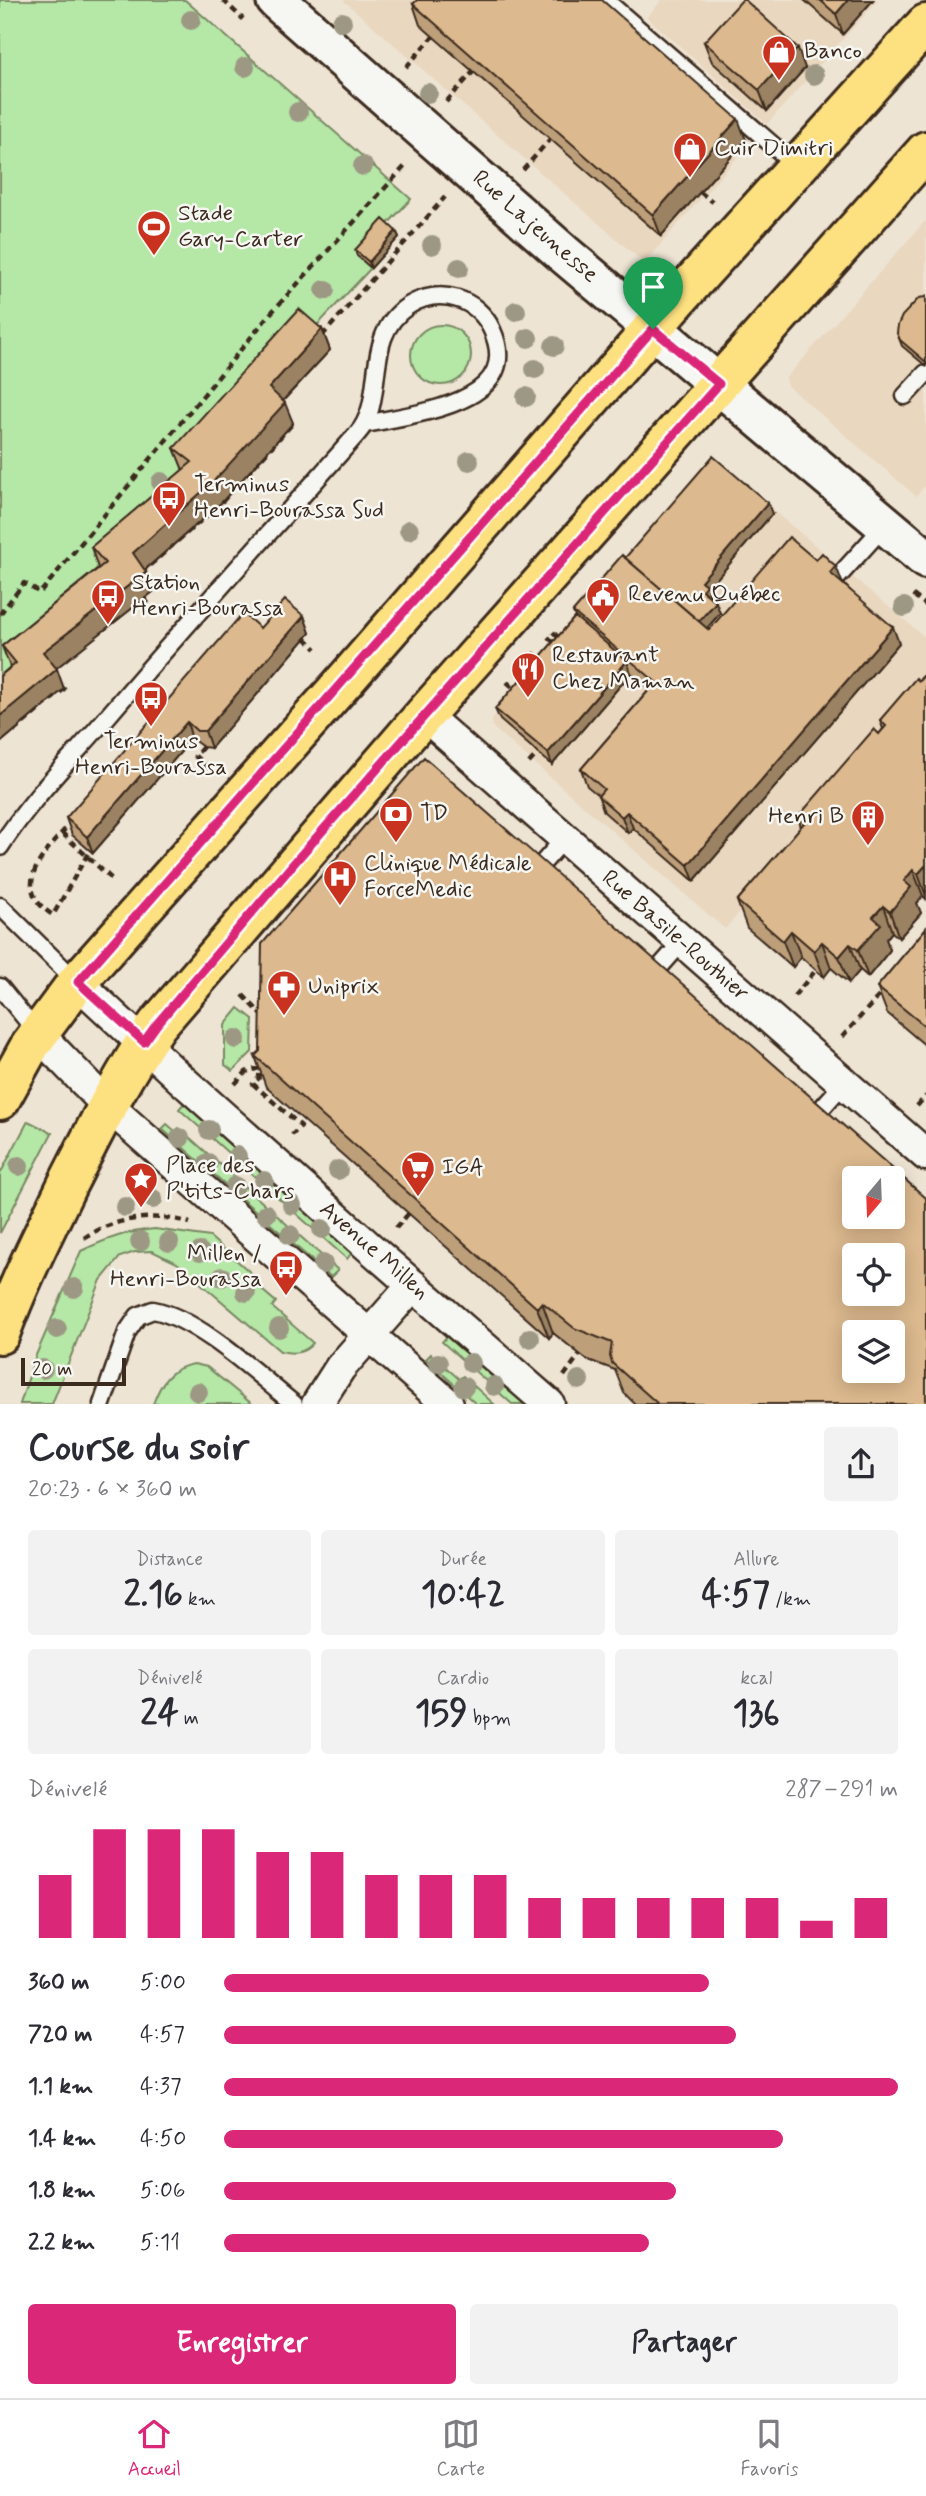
<!DOCTYPE html>
<html lang="fr">
<meta charset="utf-8">
<style>
body{margin:0;font-family:Mynerve,sans-serif;background:#f2f2f3;color:#2b2b33;height:100vh;display:flex;flex-direction:column;font-size:26px;white-space:nowrap}
*{box-sizing:border-box;margin:0}
p{font-size:23px;color:#7c7c81}
.icon{flex:none;width:38px;height:38px;fill:none;stroke:currentColor;stroke-width:2;stroke-linecap:round;stroke-linejoin:round}
.map{position:relative;height:1404px;overflow:hidden}
.details{display:flex;flex-direction:column;background:#fff;flex:1}
.details>*{flex:none}
.needle{width:46px;rotate:199deg}
.controls{position:absolute;left:842px;top:1166px;display:grid;gap:14px}
.controls a{display:grid;place-items:center;width:63px;height:63px;border-radius:7px;background:#fff;box-shadow:0 4px 18px #0003;font-size:35px}
.scale{position:absolute;left:21px;bottom:18px;width:105px;box-sizing:border-box;padding-left:7px;border:4px solid #3b2a1e;border-top:0;font-size:19px;line-height:24px;white-space:nowrap;color:#3b2a1e;-webkit-text-stroke:5px #f6f6f2;paint-order:stroke}
.pin{position:absolute;display:grid;place-items:center;width:60px;height:60px;color:#fff;margin:-72px -30px;border-radius:50% 50% 50% 0;rotate:-45deg;box-shadow:0 0 7px #0007}
.pin .icon{rotate:45deg}
.round{display:grid;place-items:center;flex:none;width:74px;height:74px;border-radius:7px;background:#f2f2f3}
.overview{display:flex;align-items:center;justify-content:space-between;height:119px;padding:0 28px}
h1{font-size:38px;font-weight:800;line-height:52px}
.figures{display:grid;grid-template-columns:repeat(3,1fr);gap:10px;height:119px;padding:7px 28px}
.figures div{display:grid;align-content:center;border-radius:7px;background:#f2f2f3;text-align:center}
.figures b{font-size:35px;font-weight:800}
.figures small{font-size:19px;font-weight:400}
.figures p{font-size:19px}
.chart{height:196px;padding:14px 28px}
.chart p{display:flex;justify-content:space-between}
.chart svg{width:100%;height:126px;margin-top:7px;stroke:#db2777;stroke-width:6}
.button{display:flex;gap:14px;margin-top:auto;padding:14px 28px}
.button a{flex:1;height:80px;border-radius:7px;background:#db2777;color:#fff;font-size:28px;font-weight:800;line-height:80px;text-align:center}
.button a+a{background:#f2f2f3;color:#2b2b33}
ul{padding:0 28px;list-style:none;font-size:23px}
li{display:grid;grid-template-columns:112px 84px 1fr;align-items:center;height:52px}
li i{height:18px;border-radius:9px;background:#db2777}
.dock{display:flex;justify-content:space-around;align-items:center;height:98px;border-top:2px solid #e1e1e2;background:#fff;font-size:19px;color:#7c7c81}
.dock a{display:grid;justify-items:center;gap:4px}
.dock .selected{color:#db2777}
.map>svg:first-child{display:block}
.built{fill:#e9d7bf}
.green{fill:#b5e7a7;stroke:#788862;stroke-width:2}
.lines{fill:none;stroke-linecap:round;stroke-linejoin:round}
.lane-casing{stroke:#3b2a1e;stroke-width:21}
.street-casing{stroke:#3b2a1e;stroke-width:35}
.secondary-casing{stroke:#3b2a1e;stroke-width:44}
.primary-casing{stroke:#3b2a1e;stroke-width:44}
.path{stroke:#3b2a1e;stroke-width:4.5;stroke-dasharray:7 5;stroke-linecap:butt}
.lane{stroke:#f6f6f2;stroke-width:16}
.street{stroke:#f6f6f2;stroke-width:30}
.secondary{stroke:#f6f6f2;stroke-width:38}
.primary{stroke:#fde080;stroke-width:38}
.tree{fill:#9d9883}
.wall{fill:#bd9f7a;stroke:#3b2a1e;stroke-width:2}
.shaded-wall{fill:#9a8263;stroke:#3b2a1e;stroke-width:2}
.building{fill:#dcb98e;stroke:#3b2a1e;stroke-width:2;fill-rule:evenodd}
.route-casing{stroke:#fff;stroke-width:14}
.route{stroke:#db2777;stroke-width:9}
.labels{text-anchor:middle;dominant-baseline:central;stroke-width:5;stroke-linejoin:round;paint-order:stroke}
.poi-label{font-size:23px;fill:#3b2a1e;stroke:#f6f6f2;text-anchor:start}
.street-label{font-size:23px;fill:#3b2a1e;stroke:#f6f6f2}
</style>
<div class="map">
<svg width="926" height="1404" viewBox="0 0 926 1404">
<rect width="100%" height="100%" fill="#eee4d4"/>
<filter id="ink" filterUnits="userSpaceOnUse"><feTurbulence type="fractalNoise" baseFrequency=".0143" numOctaves="2"/><feDisplacementMap in="SourceGraphic" scale="14" xChannelSelector="R" yChannelSelector="G"/><feConvolveMatrix kernelMatrix="1 2 1 2 8 2 1 2 1" color-interpolation-filters="sRGB"/></filter>
<g filter="url(#ink)">
<path class="built" d="M343,0H586L750,143L644,263Z
M662,0H878L767,124L647,17Z
M926,220V485L916,496L788,386L786,378Z
M714,465H719L926,638V696L725,929L497,731L492,726V719Z"/>
<path class="green" d="M0,0H185L411,199L358,256L371,268L182,469L200,483L98,568L112,584L23,683L0,703Z
M411 355a30 30 0 1 1 60 0a30 30 0 1 1-60 0Z
M239,1008L253,1019L252,1052L233,1071L225,1065V1025Z
M185,1102L353,1251L347,1259L179,1109Z
M28,1121L52,1133L0,1233V1174Z
M167,1124L175,1131L179,1128L338,1270L331,1277L162,1129Z
M155,1229L210,1237L259,1280L256,1285L276,1302L272,1307L313,1343C304,1354 293,1354 280,1351L177,1263L152,1251L135,1252L120,1257L101,1280L52,1404H20L36,1355L81,1251C106,1239 128,1231 155,1229Z
M448,1335L527,1404H512L442,1342Z
M431,1354L459,1379L463,1376L494,1404H476L426,1359Z
M194,1364L207,1367L252,1404H153C161,1382 170,1368 194,1364Z"/>
<g class="lines">
<g class="lane-casing">
<path id="lane" d="M605,0L798,167
M905,396L926,373
M837,578L885,525
M0,847C30,800 72,758 108,716C189,621 274,528 357,434C388,400 361,337 408,306C439,286 478,298 492,330C526,404 411,414 366,424
M534,873L564,839
M0,906L77,982
M651,977L682,942
M0,987L38,1034
M812,1119L844,1083
M102,1404L127,1332L138,1316L153,1310C198,1318 258,1375 294,1404"/>
</g>
<g class="street-casing">
<path id="street" d="M424,715L926,1155
M77,982L181,1079L369,1247L549,1404
M38,1034L107,1105L144,1138L448,1404
M317,1404L340,1368L413,1285"/>
</g>
<g class="secondary-casing">
<path id="secondary" d="M276,0L564,254L926,559"/>
</g>
<g class="primary-casing">
<path id="primary" d="M0,1100L31,1044L77,982L349,676L685,291L926,24
M0,1334C19,1282 44,1233 68,1183C96,1128 122,1075 157,1025L424,715L926,151"/>
</g>
<path class="path" d="M223,0L243,19
M406,67L433,37
M446,102L473,72
M523,170L550,139
M700,192L713,202
M322,336L445,197
M742,488L749,481
M141,573L221,503L293,423L291,422
M913,595L926,605
M144,598L151,607
M0,614L24,583L40,593L271,313L406,165
M553,632L560,639
M548,637L555,644
M305,638L316,649
M533,653L544,662
M507,682L518,692
M14,731L64,689L62,687
M203,747L195,756L210,770
M529,763L538,753
M73,820C49,848 6,886 53,915L90,850
M62,833L114,881
M243,995L262,1015
M794,996L816,970
M842,1037L879,996L883,999
M260,1062L259,1078L253,1084L301,1126L292,1135
M235,1084L246,1072L259,1068
M917,1106L926,1096
M396,1228L409,1213
M84,1238C112,1218 158,1212 190,1223
M564,1376L580,1354"/>
<use href="#lane" class="lane"/>
<use href="#street" class="street"/>
<use href="#secondary" class="secondary"/>
<use href="#primary" class="primary"/>
</g>
<g class="tree">
<circle cx="191" cy="20" r="10"/>
<circle cx="342" cy="22" r="10"/>
<circle cx="245" cy="67" r="10"/>
<circle cx="814" cy="75" r="10"/>
<circle cx="428" cy="93" r="10"/>
<circle cx="298" cy="112" r="10"/>
<circle cx="363" cy="166" r="10"/>
<circle cx="432" cy="245" r="10"/>
<circle cx="459" cy="268" r="10"/>
<circle cx="325" cy="290" r="10"/>
<circle cx="516" cy="311" r="10"/>
<circle cx="528" cy="338" r="10"/>
<circle cx="554" cy="346" r="10"/>
<circle cx="535" cy="369" r="10"/>
<circle cx="526" cy="397" r="10"/>
<circle cx="469" cy="461" r="10"/>
<circle cx="161" cy="482" r="10"/>
<circle cx="409" cy="530" r="10"/>
<circle cx="904" cy="607" r="10"/>
<circle cx="236" cy="1039" r="10"/>
<circle cx="209" cy="1130" r="10"/>
<circle cx="180" cy="1138" r="10"/>
<circle cx="237" cy="1156" r="10"/>
<circle cx="208" cy="1163" r="10"/>
<circle cx="19" cy="1166" r="10"/>
<circle cx="338" cy="1170" r="10"/>
<circle cx="264" cy="1181" r="10"/>
<circle cx="235" cy="1186" r="10"/>
<circle cx="153" cy="1199" r="10"/>
<circle cx="292" cy="1205" r="10"/>
<circle cx="125" cy="1207" r="10"/>
<circle cx="266" cy="1214" r="10"/>
<circle cx="322" cy="1229" r="10"/>
<circle cx="290" cy="1235" r="10"/>
<circle cx="140" cy="1241" r="10"/>
<circle cx="169" cy="1242" r="10"/>
<circle cx="200" cy="1252" r="10"/>
<circle cx="323" cy="1264" r="10"/>
<circle cx="222" cy="1277" r="10"/>
<circle cx="74" cy="1288" r="10"/>
<circle cx="246" cy="1292" r="10"/>
<circle cx="279" cy="1328" r="10"/>
<circle cx="57" cy="1329" r="10"/>
<circle cx="530" cy="1338" r="10"/>
<circle cx="438" cy="1363" r="10"/>
<circle cx="471" cy="1363" r="10"/>
<circle cx="43" cy="1369" r="10"/>
<circle cx="579" cy="1380" r="10"/>
<circle cx="494" cy="1386" r="10"/>
<circle cx="464" cy="1387" r="10"/>
<circle cx="198" cy="1392" r="10"/>
</g>
<path class="wall" d="M804,0H873L843,34Z
M413,4L746,140L661,236L420,25Z
M704,42L805,68L767,111L712,62Z
M396,231L399,237L371,268L357,256L355,250Z
M926,297V366L902,346L897,333Z
M322,329L330,350L283,401L293,423L221,503L145,570L153,592L56,668L64,689L0,743V676L10,667L2,646L98,568L91,547L183,470L174,448Z
M772,514L708,589L710,597L720,613L707,628L709,630L842,582L899,643L694,881L633,828L628,833L604,812L598,795L587,786L581,769L650,689L631,673L552,765L500,720L495,709L575,617L573,612L625,558Z
M304,616L310,633L211,748L203,747L192,739L93,853L72,835L66,818L260,628Z
M926,673V899L923,896L917,903L921,913L899,938L892,932L886,939L890,950L868,977L860,970L849,983L831,968L824,977L801,957L793,967L747,928L737,901L801,827L798,817L879,734L883,729L880,720Z
M926,928V1046L887,1013L877,987Z
M255,1056L926,1404H635L624,1393L615,1370L586,1359L553,1333L549,1338L266,1087Z"/>
<path class="shaded-wall" d="M848,0H873L843,34L836,14Z
M798,48L805,68L767,111L759,90Z
M738,119L746,140L661,236L653,215Z
M396,231L399,237L371,268L369,262Z
M322,329L330,350L276,408L269,388Z
M285,403L293,423L221,503L140,574L133,553Z
M768,503L772,514L708,589L710,596L706,602L702,590L701,581Z
M836,566L842,582L836,589L830,573Z
M146,572L153,592L50,673L43,652Z
M716,602L720,613L702,634L698,623Z
M304,616L310,633L211,748L205,731Z
M893,627L899,643L694,881L688,865Z
M627,661L631,673L552,765L548,753Z
M57,669L64,689L0,743V716Z
M187,722L192,739L93,853L87,837Z
M627,812L633,828L628,833L622,817Z
M926,865V896L918,874Z
M913,870L923,896L917,903L921,913L899,938L890,912L904,881Z
M883,906L892,932L886,939L890,950L868,977L858,950L873,917Z
M791,931L801,957L793,967L783,941Z
M822,942L831,968L824,977L814,951Z
M850,944L860,970L849,983L839,957Z
M542,1302L553,1333L549,1338L537,1308Z"/>
<path class="building" d="M417,0H602L738,119L653,215L413,4Z
M742,0H745L798,48L759,90L704,42Z
M820,0H848L836,14Z
M383,219L396,231L369,262L355,250Z
M926,297V362L900,340L897,333L898,325L902,316L919,298Z
M299,309L322,329L269,388L285,403L213,482L133,553L146,572L43,652L57,669L0,716V676L16,663L2,646L105,563L91,547L192,462L174,448Z
M713,456L768,503L701,581L706,585L702,590L716,602L699,621L625,558Z
M789,537L816,560L822,553L831,562L836,566L830,573L893,627L688,865L627,812L622,817L598,796L604,789L581,769L656,682L573,612L622,555L709,630Z
M285,600L304,616L205,731H197L187,722L87,837L66,818L243,613L260,628Z
M575,617L627,661L548,753L495,709Z
M926,673V865L918,874L913,870L904,881L911,887L890,912L883,906L873,917L881,924L858,950L850,944L839,957L822,942L814,951L791,931L783,941L737,901L804,823L798,817L874,729L879,734L886,726L880,720L916,678L919,681Z
M424,757L926,1198V1404H658L612,1363L610,1356L612,1343L574,1328L542,1302L537,1308L255,1056L260,1051L262,944ZM854,1178H892V1216H854ZM854,1255H892V1293H854ZM854,1332H892V1370H854Z
M926,928V1027L877,987Z"/>
</g>
<g class="lines" filter="url(#ink)">
<g class="route-casing">
<path id="route" d="M653,329L719,384L301,855L157,1024L144,1042L78,982Z"/>
</g>
<use href="#route" class="route"/>
</g>
<defs>
<g id="shop-pin" transform="scale(1.75)"><path d="M0 17L-7.5 6A9.5 9.5 0 1 1 7.5 6Z" fill="#c8321e" stroke="#f6f6f2"/><path d="M-5-2.5h2.3a2.7 3.5 0 0 1 5.4 0H5L5.5 6h-11ZM-1.5-2.5h3a1.5 2.3 0 0 0-3 0Z" fill="#fff"/></g>
<g id="stadium-pin" transform="scale(1.75)"><path d="M0 17L-7.5 6A9.5 9.5 0 1 1 7.5 6Z" fill="#c8321e" stroke="#f6f6f2"/><path d="M0-5a6.5 5 0 1 0 0 10a6.5 5 0 1 0 0-10ZM-3.5-1.8h7v3.6h-7Z" fill="#fff"/></g>
<g id="bus-pin" transform="scale(1.75)"><path d="M0 17L-7.5 6A9.5 9.5 0 1 1 7.5 6Z" fill="#c8321e" stroke="#f6f6f2"/><path d="M-5-6H5V4H4V6H2V4H-2V6H-4V4H-5ZM-3.5-4V0h7V-4ZM-3.5 1.2v1.5H-2V1.2ZM2 1.2v1.5H3.5V1.2Z" fill="#fff"/></g>
<g id="civic-pin" transform="scale(1.75)"><path d="M0 17L-7.5 6A9.5 9.5 0 1 1 7.5 6Z" fill="#c8321e" stroke="#f6f6f2"/><path d="M-.6-6.5H3V-4.5H.6V-3L4-1V1h2V6H-6V1h2V-1L-.6-3ZM-1.2 2.5V6h2.4V2.5Z" fill="#fff"/></g>
<g id="restaurant-pin" transform="scale(1.75)"><path d="M0 17L-7.5 6A9.5 9.5 0 1 1 7.5 6Z" fill="#c8321e" stroke="#f6f6f2"/><path d="M-5-6h1v4h1v-4h1v4h1v-4h1v5L-1.5 .5V6h-2V.5L-5-1ZM5-6V6H3V1.5H1.5Q1.5-4 5-6Z" fill="#fff"/></g>
<g id="bank-pin" transform="scale(1.75)"><path d="M0 17L-7.5 6A9.5 9.5 0 1 1 7.5 6Z" fill="#c8321e" stroke="#f6f6f2"/><path d="M-6-4H6V4H-6ZM0-2.3a2.3 2.3 0 1 0 0 4.6a2.3 2.3 0 1 0 0-4.6Z" fill="#fff"/></g>
<g id="building-pin" transform="scale(1.75)"><path d="M0 17L-7.5 6A9.5 9.5 0 1 1 7.5 6Z" fill="#c8321e" stroke="#f6f6f2"/><path d="M-4-6H4V6H1V3H-1V6H-4ZM-2.5-4.3h1.7v1.8h-1.7ZM.8-4.3h1.7v1.8H.8ZM-2.5-1h1.7V.8h-1.7ZM.8-1h1.7V.8H.8Z" fill="#fff"/></g>
<g id="hospital-pin" transform="scale(1.75)"><path d="M0 17L-7.5 6A9.5 9.5 0 1 1 7.5 6Z" fill="#c8321e" stroke="#f6f6f2"/><path d="M-5-5h3v3.5h4V-5h3V5h-3V1.5h-4V5h-3Z" fill="#fff"/></g>
<g id="pharmacy-pin" transform="scale(1.75)"><path d="M0 17L-7.5 6A9.5 9.5 0 1 1 7.5 6Z" fill="#c8321e" stroke="#f6f6f2"/><path d="M-2-6h4v4h4v4h-4v4h-4v-4h-4v-4h4Z" fill="#fff"/></g>
<g id="supermarket-pin" transform="scale(1.75)"><path d="M0 17L-7.5 6A9.5 9.5 0 1 1 7.5 6Z" fill="#c8321e" stroke="#f6f6f2"/><path d="M-6-5.5h2.5l.6 2H6L4.5 2H-2.5L-4.4-4H-6ZM-1.5 3.2a1.3 1.3 0 1 0 .1 0ZM3 3.2a1.3 1.3 0 1 0 .1 0Z" fill="#fff"/></g>
<g id="sight-pin" transform="scale(1.75)"><path d="M0 17L-7.5 6A9.5 9.5 0 1 1 7.5 6Z" fill="#c8321e" stroke="#f6f6f2"/><path d="M0-6L1.8-2.2L6-1.7L2.9 1.2L3.7 5.4L0 3.3L-3.7 5.4L-2.9 1.2L-6-1.7L-1.8-2.2Z" fill="#fff"/></g>
</defs>
<g fill-rule="evenodd">
<use href="#shop-pin" x="779" y="52"/>
<use href="#shop-pin" x="690" y="149"/>
<use href="#stadium-pin" x="154" y="227"/>
<use href="#bus-pin" x="169" y="498"/>
<use href="#civic-pin" x="603" y="595"/>
<use href="#bus-pin" x="108" y="596"/>
<use href="#restaurant-pin" x="528" y="669"/>
<use href="#bus-pin" x="151" y="698"/>
<use href="#bank-pin" x="396" y="814"/>
<use href="#building-pin" x="868" y="817"/>
<use href="#hospital-pin" x="340" y="877"/>
<use href="#pharmacy-pin" x="284" y="987"/>
<use href="#supermarket-pin" x="418" y="1168"/>
<use href="#sight-pin" x="141" y="1179"/>
<use href="#bus-pin" x="286" y="1267"/>
</g>
<g class="labels">
<g class="poi-label">
<text x="804" y="52">Banco</text>
<text x="714" y="149">Cuir Dimitri</text>
<text x="178" y="214">Stade<tspan x="178" dy="26">Gary-Carter</tspan></text>
<text x="194" y="485">Terminus<tspan x="194" dy="26">Henri-Bourassa Sud</tspan></text>
<text x="132" y="583">Station<tspan x="132" dy="26">Henri-Bourassa</tspan></text>
<text x="628" y="595">Revenu Québec</text>
<text x="552" y="656">Restaurant<tspan x="552" dy="26">Chez Maman</tspan></text>
<text x="151" y="742" text-anchor="middle">Terminus<tspan x="151" dy="26">Henri-Bourassa</tspan></text>
<text x="420" y="814">TD</text>
<text x="844" y="817" text-anchor="end">Henri B</text>
<text x="364" y="864">Clinique Médicale<tspan x="364" dy="26">ForceMedic</tspan></text>
<text x="308" y="987">Uniprix</text>
<text x="166" y="1166">Place des<tspan x="166" dy="26">P'tits-Chars</tspan></text>
<text x="442" y="1168">IGA</text>
<text x="262" y="1254" text-anchor="end">Millen /<tspan x="262" dy="26">Henri-Bourassa</tspan></text>
</g>
<g class="street-label">
<text transform="translate(535 227) rotate(41)">Rue Lajeunesse</text>
<text transform="translate(675 936) rotate(41)">Rue Basile-Routhier</text>
<text transform="translate(374 1251) rotate(41)">Avenue Millen</text>
</g>
</g>
</svg>
<div class="controls">
<a><svg class="needle" viewBox="-14 -14 28 28"><path d="M0-13l5 13h-10z" fill="#e53935"/><path d="M0 13l5-13h-10z" fill="#7c7c81"/></svg></a>
<a><svg class="icon" aria-label="locate" viewBox="0 0 24 24"><circle cx="12" cy="12" r="6"/><path d="M12 2v4M12 18v4M2 12h4M18 12h4"/></svg></a>
<a><svg class="icon" aria-label="layers" viewBox="0 0 24 24"><path d="M12 4l9 5-9 5-9-5zM3 14l9 5 9-5"/></svg></a>
</div>
<div class="scale">20 m</div>
<div class="pin" style="left:653px;top:329px;background:#1e9e55"><svg class="icon" aria-label="arrive" viewBox="0 0 24 24"><path d="M6 21V4h12l-3 4 3 4H6"/></svg></div>
</div>
<section class="details">
<div class="overview"><div><h1>Course du soir</h1><p>20:23 · 6 × 360 m</p></div><a class="round"><svg class="icon" aria-label="share" viewBox="0 0 24 24"><path d="M12 15V3M7 8l5-5 5 5M5 13v7h14v-7"/></svg></a></div>
<div class="figures">
<div><p>Distance</p><b>2.16<small> km</small></b></div>
<div><p>Durée</p><b>10:42</b></div>
<div><p>Allure</p><b>4:57<small> /km</small></b></div>
</div>
<div class="figures">
<div><p>Dénivelé</p><b>24<small> m</small></b></div>
<div><p>Cardio</p><b>159<small> bpm</small></b></div>
<div><p>kcal</p><b>136</b></div>
</div>
<div class="chart"><p><span>Dénivelé</span>287–291 m</p>
<svg viewBox="0 0 160 44" preserveAspectRatio="none"><path d="M5 44V22M15 44V6M25 44V6M35 44V6M45 44V14M55 44V14M65 44V22M75 44V22M85 44V22M95 44V30M105 44V30M115 44V30M125 44V30M135 44V30M145 44V38M155 44V30"/></svg>
</div>
<ul>
<li><b>360 m</b>5:00<i style="width:72%"></i></li>
<li><b>720 m</b>4:57<i style="width:76%"></i></li>
<li><b>1.1 km</b>4:37<i style="width:100%"></i></li>
<li><b>1.4 km</b>4:50<i style="width:83%"></i></li>
<li><b>1.8 km</b>5:06<i style="width:67%"></i></li>
<li><b>2.2 km</b>5:11<i style="width:63%"></i></li>
</ul>
<div class="button"><a>Enregistrer</a><a>Partager</a></div>
</section>
<nav class="dock">
<a class="selected"><svg class="icon" aria-label="home" viewBox="0 0 24 24"><path d="M3 11l9-7 9 7M6 9v11h12V9"/></svg>Accueil</a>
<a><svg class="icon" aria-label="map" viewBox="0 0 24 24"><path d="M3 6l6-2 6 2 6-2v14l-6 2-6-2-6 2zM9 4v14M15 6v14"/></svg>Carte</a>
<a><svg class="icon" aria-label="saved" viewBox="0 0 24 24"><path d="M7 4h10v16l-5-4-5 4z"/></svg>Favoris</a>
</nav>
